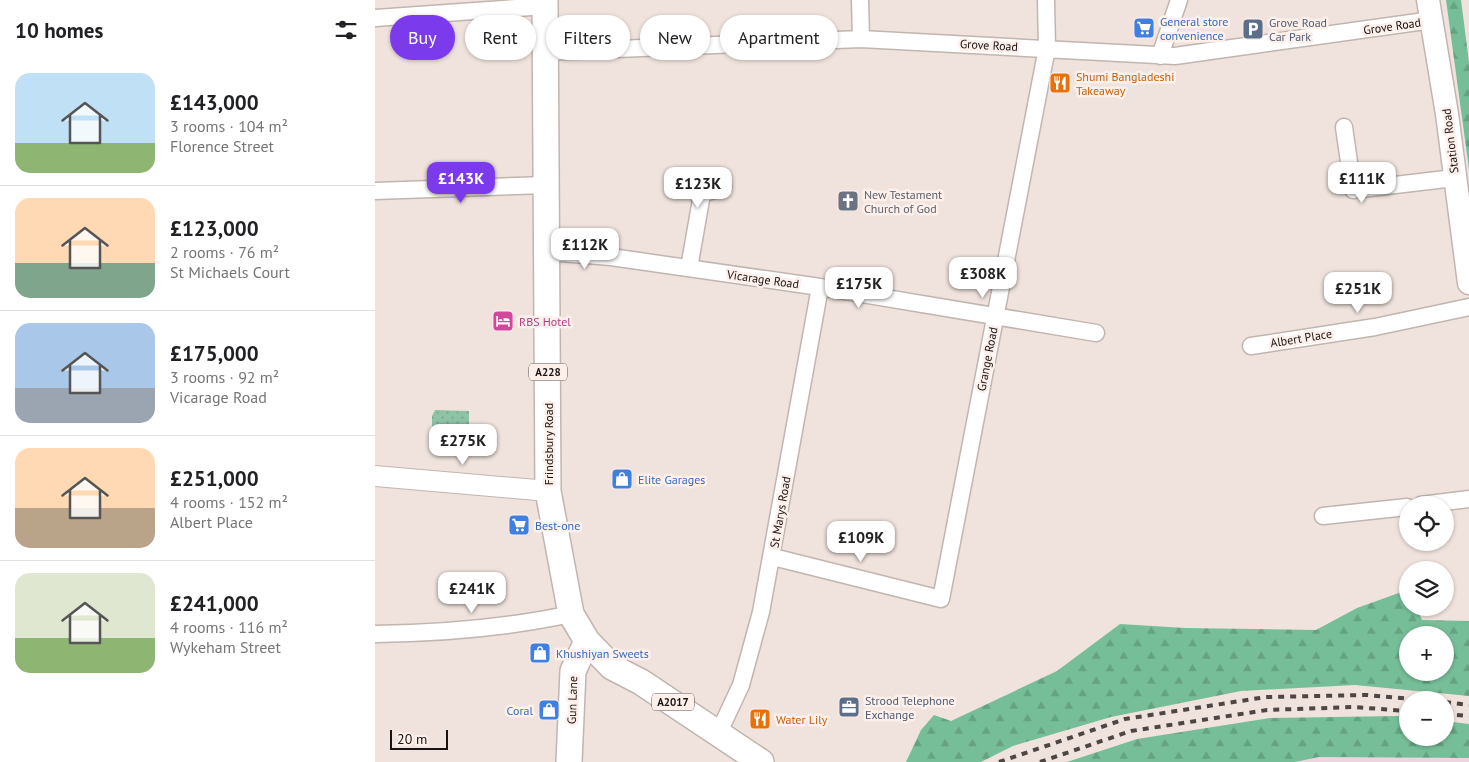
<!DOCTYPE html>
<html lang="en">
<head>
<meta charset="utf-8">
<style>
	body { margin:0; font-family:"PT Sans",sans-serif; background:#f2f2f2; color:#202124; height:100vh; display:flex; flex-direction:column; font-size:19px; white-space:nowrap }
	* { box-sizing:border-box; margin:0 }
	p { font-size:16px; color:#757577 }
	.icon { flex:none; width:28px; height:28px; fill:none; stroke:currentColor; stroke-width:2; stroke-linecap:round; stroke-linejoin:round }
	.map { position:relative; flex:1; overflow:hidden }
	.panel { display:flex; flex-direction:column; background:#fff; width:375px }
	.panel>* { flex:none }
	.hud { position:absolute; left:15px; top:15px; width:475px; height:45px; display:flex; gap:10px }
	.buttons { position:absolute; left:1024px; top:496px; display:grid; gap:10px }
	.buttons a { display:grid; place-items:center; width:55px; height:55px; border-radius:50%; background:#fff; box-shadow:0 1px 4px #0004; font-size:25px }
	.scale { position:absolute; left:15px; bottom:12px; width:58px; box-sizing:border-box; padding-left:5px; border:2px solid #181312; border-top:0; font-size:14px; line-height:18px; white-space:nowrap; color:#181312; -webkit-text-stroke:4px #fdf0eb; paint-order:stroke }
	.price { position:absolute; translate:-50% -42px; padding:0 11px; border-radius:10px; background:#fff; color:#222; font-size:16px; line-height:32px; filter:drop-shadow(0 1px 2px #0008) }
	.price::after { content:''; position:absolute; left:50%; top:30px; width:15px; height:11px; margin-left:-8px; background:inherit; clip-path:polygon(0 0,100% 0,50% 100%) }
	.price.selected { background:#7c3aed; color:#fff }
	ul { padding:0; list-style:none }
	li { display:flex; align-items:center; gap:15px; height:125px; padding:0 15px }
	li+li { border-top:1px solid #e0e0e0 }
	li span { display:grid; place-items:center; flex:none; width:140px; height:100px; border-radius:15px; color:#555 }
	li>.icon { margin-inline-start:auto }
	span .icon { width:60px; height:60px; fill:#fffc; stroke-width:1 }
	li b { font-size:21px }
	h2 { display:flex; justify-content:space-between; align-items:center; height:60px; padding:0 15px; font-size:21px }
	.tag { padding:0 18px; border-radius:22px; background:#fff; box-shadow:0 1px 4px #0004; font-size:18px; line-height:45px }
	.tag.selected { background:#7c3aed; color:#fff }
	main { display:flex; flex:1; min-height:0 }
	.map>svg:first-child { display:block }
</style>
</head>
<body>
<main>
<section class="panel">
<h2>10 homes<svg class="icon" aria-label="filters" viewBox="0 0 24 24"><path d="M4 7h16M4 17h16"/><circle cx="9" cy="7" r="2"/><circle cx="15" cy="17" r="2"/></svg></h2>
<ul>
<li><span style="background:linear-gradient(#bfe0f5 70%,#8fb573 0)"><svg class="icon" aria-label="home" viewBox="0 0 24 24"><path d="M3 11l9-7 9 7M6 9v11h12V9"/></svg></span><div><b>£143,000</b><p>3 rooms · 104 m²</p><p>Florence Street</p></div></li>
<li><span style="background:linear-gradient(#ffd9b3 65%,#7fa58c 0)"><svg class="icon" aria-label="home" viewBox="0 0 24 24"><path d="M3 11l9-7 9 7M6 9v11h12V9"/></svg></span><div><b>£123,000</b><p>2 rooms · 76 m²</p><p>St Michaels Court</p></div></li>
<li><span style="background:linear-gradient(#a9c7e8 65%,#9aa5b1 0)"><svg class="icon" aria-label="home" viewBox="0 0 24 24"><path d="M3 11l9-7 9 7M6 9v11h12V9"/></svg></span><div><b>£175,000</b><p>3 rooms · 92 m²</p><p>Vicarage Road</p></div></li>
<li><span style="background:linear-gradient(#ffd9b3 60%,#b9a48a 0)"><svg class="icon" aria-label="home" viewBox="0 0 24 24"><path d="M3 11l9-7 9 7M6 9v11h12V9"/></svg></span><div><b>£251,000</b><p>4 rooms · 152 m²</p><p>Albert Place</p></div></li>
<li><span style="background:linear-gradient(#dfe7d0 65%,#8fb573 0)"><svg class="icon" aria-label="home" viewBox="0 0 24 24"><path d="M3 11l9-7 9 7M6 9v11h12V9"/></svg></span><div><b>£241,000</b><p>4 rooms · 116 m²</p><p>Wykeham Street</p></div></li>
</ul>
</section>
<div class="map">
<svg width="1094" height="762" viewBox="0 0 1094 762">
	<defs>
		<pattern id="forest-firs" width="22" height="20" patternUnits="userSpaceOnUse" patternTransform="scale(1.25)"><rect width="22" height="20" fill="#76be98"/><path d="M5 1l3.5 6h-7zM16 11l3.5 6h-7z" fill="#65a282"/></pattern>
		<pattern id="garden-dots" width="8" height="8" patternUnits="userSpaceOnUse" patternTransform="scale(1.25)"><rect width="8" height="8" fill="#8fc3a6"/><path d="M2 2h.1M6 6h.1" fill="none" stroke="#7ba78e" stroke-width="1.8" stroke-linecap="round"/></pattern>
	</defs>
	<rect width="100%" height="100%" fill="#f0e3dd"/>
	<path fill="#ecd5df" d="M944 757 1094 758V762H920Z"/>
	<path fill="url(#forest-firs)" fill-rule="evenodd" d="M1071 0H1086L1094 62V169Z
		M1032 590V608H1042L1047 620 1094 621V696L980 685 866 691 736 717 638 746 606 762H531L546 730 559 715 576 721 682 671 745 624 810 628 941 630 982 608ZM1032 635H1070V672H1032Z
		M1023 716 1032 717V738H1070V721L1094 724V758L944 757 920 762H692L762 739 895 718Z"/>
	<path fill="url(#garden-dots)" d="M60 410 94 411V428L57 427V416Z"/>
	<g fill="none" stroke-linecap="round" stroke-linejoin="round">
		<g stroke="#c1b5af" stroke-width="19">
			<path id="minor" d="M485 0 486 39
				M0 18 170 6
				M169 52 486 39 800 56 1057 20
				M785 56 804 0
				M969 127 978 190 1079 178
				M307 179 327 194 348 187
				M0 191 172 185
				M173 252 236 257 445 287 721 333
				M314 268 327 194
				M876 346 1000 327 1094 307
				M1046 505 1094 499
				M948 516 1032 507
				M398 557 566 599 672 48 671 0
				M0 634C67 633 131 628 196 614
				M344 732 366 685 386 612 445 287"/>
		</g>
		<g stroke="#c1b5af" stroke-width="22">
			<path id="tertiary" d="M0 476 173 491"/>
		</g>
		<g stroke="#c1b5af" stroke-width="25">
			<path id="secondary" d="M1053 0 1072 114 1094 283"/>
		</g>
		<g stroke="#c1b5af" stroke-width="28">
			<path id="primary" d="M170 0 173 491 196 614 212 641 237 667 266 682 386 762
				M194 762 198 671 212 641"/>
		</g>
		<use href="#minor" stroke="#fff" stroke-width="16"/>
		<use href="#tertiary" stroke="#fff" stroke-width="20"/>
		<use href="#secondary" stroke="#fff" stroke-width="22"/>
		<use href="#primary" stroke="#fff" stroke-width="25"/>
		<path stroke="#4d4644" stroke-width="4" stroke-dasharray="6 6" stroke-linecap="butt" d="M1070 702 1094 705
			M1070 714 1094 716
			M624 762 750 719 891 697 992 695 1047 700
			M665 762 756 731 892 710 979 707 1032 711"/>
	</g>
	<defs>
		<g id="supermarket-square" transform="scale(1.125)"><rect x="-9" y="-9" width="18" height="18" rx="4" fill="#3f7fe0" stroke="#fdf0eb"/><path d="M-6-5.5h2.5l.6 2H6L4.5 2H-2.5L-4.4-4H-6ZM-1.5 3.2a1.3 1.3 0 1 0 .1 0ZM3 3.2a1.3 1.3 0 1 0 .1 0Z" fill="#fff"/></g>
		<g id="parking-square" transform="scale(1.125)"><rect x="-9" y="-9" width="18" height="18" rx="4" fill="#5c6f8a" stroke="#fdf0eb"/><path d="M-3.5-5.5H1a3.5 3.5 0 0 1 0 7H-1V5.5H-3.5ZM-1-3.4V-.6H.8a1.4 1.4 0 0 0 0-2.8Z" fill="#fff"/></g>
		<g id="restaurant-square" transform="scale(1.125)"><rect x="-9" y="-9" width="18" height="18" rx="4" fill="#e8710a" stroke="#fdf0eb"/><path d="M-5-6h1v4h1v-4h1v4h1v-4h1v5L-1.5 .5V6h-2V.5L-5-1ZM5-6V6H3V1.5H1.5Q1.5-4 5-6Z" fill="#fff"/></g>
		<g id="church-square" transform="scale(1.125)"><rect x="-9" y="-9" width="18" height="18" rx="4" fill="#6b7280" stroke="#fdf0eb"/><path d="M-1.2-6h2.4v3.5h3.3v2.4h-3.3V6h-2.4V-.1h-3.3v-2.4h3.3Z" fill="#fff"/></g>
		<g id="hotel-square" transform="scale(1.125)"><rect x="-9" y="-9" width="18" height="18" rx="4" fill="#d1479c" stroke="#fdf0eb"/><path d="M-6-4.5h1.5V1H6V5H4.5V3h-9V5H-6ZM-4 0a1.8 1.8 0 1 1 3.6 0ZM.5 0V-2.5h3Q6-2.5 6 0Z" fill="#fff"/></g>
		<g id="shop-square" transform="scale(1.125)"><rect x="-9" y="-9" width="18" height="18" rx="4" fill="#3f7fe0" stroke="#fdf0eb"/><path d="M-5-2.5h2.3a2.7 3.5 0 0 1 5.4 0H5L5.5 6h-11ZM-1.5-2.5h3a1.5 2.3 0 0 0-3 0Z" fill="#fff"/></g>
		<g id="office-square" transform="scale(1.125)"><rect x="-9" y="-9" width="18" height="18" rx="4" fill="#5c6f8a" stroke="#fdf0eb"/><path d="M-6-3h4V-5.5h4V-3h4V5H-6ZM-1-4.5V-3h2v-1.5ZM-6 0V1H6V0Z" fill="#fff"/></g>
	</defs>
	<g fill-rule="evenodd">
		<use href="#supermarket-square" x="769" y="28"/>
		<use href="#parking-square" x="878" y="29"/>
		<use href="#restaurant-square" x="685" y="83"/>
		<use href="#church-square" x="473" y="201"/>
		<use href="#hotel-square" x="128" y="321"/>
		<use href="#shop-square" x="247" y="479"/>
		<use href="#supermarket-square" x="144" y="525"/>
		<use href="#shop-square" x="165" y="653"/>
		<use href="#office-square" x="474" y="707"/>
		<use href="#shop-square" x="174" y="710"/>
		<use href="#restaurant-square" x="385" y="719"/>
	</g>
	<g text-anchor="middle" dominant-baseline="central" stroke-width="5" stroke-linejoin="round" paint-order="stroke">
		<g fill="#fdf0eb" stroke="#5d5553" stroke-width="1">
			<rect x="154" y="363.5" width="38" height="17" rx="4"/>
			<rect x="277" y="693.5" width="42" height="17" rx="4"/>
		</g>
		<g font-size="11" font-weight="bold" fill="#181312">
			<text x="173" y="372">A228</text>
			<text x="298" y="702">A2017</text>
		</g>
		<g font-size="12" fill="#366cbe" stroke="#fdf0eb" text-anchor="start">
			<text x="785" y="21">General store<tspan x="785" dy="14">convenience</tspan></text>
			<text x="263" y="479">Elite Garages</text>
			<text x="160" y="525">Best-one</text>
			<text x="181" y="653">Khushiyan Sweets</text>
			<text x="158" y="710" text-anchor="end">Coral</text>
		</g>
		<g font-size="12" fill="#4e5e75" stroke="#fdf0eb" text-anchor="start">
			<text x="894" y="22">Grove Road<tspan x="894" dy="14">Car Park</tspan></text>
			<text x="490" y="700">Strood Telephone<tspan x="490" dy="14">Exchange</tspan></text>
		</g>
		<g font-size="12" fill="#181312" stroke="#fdf0eb">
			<text transform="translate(1017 26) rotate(-8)">Grove Road</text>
			<text transform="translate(614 45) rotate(3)">Grove Road</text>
			<text transform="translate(1075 141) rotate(-97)">Station Road</text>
			<text transform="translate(388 279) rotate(8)">Vicarage Road</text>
			<text transform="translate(926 338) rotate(-9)">Albert Place</text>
			<text transform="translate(612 359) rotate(-79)">Grange Road</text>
			<text transform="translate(173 444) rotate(-90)">Frindsbury Road</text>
			<text transform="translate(405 512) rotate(-80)">St Marys Road</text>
			<text transform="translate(197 700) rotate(-88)">Gun Lane</text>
		</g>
		<g font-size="12" fill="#c56008" stroke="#fdf0eb" text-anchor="start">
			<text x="701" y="76">Shumi Bangladeshi<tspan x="701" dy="14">Takeaway</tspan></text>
			<text x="401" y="719">Water Lily</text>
		</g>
		<g font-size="12" fill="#5b616d" stroke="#fdf0eb" text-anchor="start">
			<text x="489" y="194">New Testament<tspan x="489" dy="14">Church of God</tspan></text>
		</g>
		<g font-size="12" fill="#b23c85" stroke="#fdf0eb" text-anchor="start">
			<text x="144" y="321">RBS Hotel</text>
		</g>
	</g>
</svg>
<div class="buttons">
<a><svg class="icon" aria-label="locate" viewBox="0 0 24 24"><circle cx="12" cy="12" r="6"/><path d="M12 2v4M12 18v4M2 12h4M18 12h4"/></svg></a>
<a><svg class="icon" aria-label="layers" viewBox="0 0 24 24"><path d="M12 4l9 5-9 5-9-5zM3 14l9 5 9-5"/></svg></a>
<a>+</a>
<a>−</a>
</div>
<div class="scale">20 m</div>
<b class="price selected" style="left:86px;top:204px">£143K</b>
<b class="price" style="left:987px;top:204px">£111K</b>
<b class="price" style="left:323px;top:209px">£123K</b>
<b class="price" style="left:210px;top:270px">£112K</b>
<b class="price" style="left:608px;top:299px">£308K</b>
<b class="price" style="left:484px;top:309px">£175K</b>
<b class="price" style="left:983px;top:314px">£251K</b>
<b class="price" style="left:88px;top:466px">£275K</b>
<b class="price" style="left:486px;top:563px">£109K</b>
<b class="price" style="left:97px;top:614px">£241K</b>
<div class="hud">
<a class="tag selected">Buy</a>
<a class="tag">Rent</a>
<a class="tag">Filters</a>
<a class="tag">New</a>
<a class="tag">Apartment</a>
</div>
</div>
</main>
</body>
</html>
